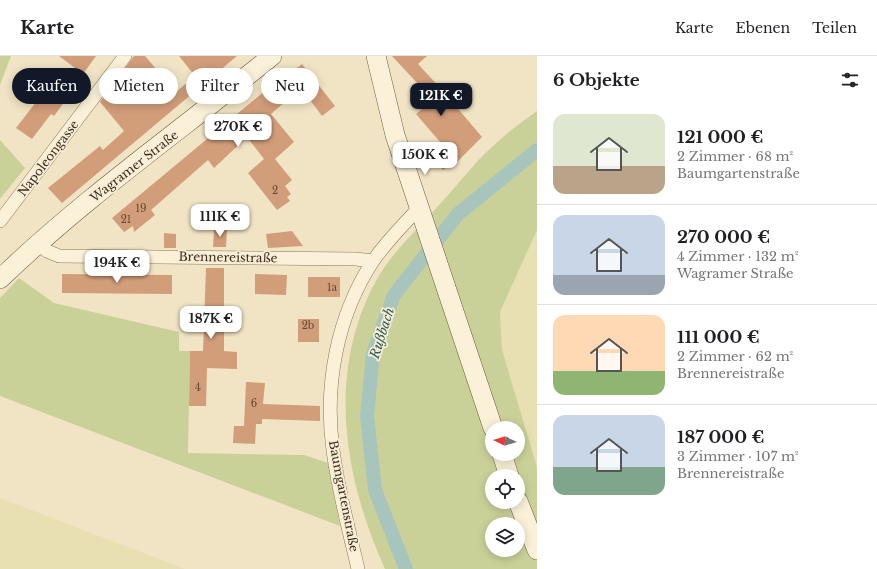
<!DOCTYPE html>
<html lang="de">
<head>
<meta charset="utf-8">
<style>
	body { margin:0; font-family:"Libre Baskerville",serif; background:#f6f6f6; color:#202124; height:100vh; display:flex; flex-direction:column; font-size:15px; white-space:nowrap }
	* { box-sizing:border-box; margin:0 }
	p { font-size:13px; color:#757577 }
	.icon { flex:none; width:22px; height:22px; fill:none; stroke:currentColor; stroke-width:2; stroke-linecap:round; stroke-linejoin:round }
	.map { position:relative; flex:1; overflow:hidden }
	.details { display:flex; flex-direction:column; background:#fff; width:340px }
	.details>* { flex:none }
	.guide { position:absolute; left:12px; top:12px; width:380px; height:36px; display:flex; gap:8px }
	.needle { width:26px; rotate:275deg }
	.tools { position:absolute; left:485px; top:365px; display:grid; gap:8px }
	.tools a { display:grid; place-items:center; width:40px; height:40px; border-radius:50%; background:#fff; box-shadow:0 2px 10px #0003; font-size:20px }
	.price { position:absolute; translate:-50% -34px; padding:0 9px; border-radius:8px; background:#fff; color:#222; font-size:13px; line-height:26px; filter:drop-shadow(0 1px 2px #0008) }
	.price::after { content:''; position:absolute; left:50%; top:24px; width:12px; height:9px; margin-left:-6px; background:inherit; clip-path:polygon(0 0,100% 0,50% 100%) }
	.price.current { background:#111827; color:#fff }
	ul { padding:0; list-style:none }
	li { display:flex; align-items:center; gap:12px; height:100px; padding:0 16px }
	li+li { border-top:1px solid #e0e0e0 }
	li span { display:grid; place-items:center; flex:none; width:112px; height:80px; border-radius:12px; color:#555 }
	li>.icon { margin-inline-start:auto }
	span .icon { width:48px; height:48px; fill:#fffc; stroke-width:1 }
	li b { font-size:17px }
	h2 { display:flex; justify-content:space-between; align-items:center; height:48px; padding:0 16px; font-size:17px }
	.chip { padding:0 14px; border-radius:18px; background:#fff; box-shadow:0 2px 10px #0003; font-size:14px; line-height:36px }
	.chip.current { background:#111827; color:#fff }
	header { display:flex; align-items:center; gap:24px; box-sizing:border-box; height:56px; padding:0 20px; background:#fff; border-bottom:1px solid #e0e0e0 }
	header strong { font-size:19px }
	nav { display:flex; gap:22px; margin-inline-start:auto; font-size:14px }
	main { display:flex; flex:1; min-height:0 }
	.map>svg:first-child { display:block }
</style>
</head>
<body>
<header>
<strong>Karte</strong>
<nav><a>Karte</a><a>Ebenen</a><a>Teilen</a></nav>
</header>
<main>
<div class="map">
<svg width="537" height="513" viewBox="0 0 537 513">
	<rect width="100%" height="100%" fill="#f1e4c5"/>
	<path fill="#e8dfb2" d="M537 174V411L502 294 500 256Z
		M0 442 185 513H0Z"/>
	<path fill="#cad198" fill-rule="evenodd" d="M0 0H11L0 29Z
		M537 55V174L500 256 502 294 537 411V513H385C344 423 326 316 376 225 391 197 418 173 439 149 457 130 473 108 492 91 506 78 521 66 537 55ZM492 372H518V398H492ZM492 420H518V446H492ZM492 468H518V494H492Z
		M0 84 25 112 0 143Z
		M19 222 54 247 179 276V295H190L188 397 304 399 328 407 340 470 0 340V242Z"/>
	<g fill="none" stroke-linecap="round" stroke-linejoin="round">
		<path stroke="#a7c5bc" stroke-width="14" d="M406 513 375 434 367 360 373 298 394 239 458 158 537 94"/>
	</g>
	<path fill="#d29d79" d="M59 0H96L83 18Z
		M134 0H145L176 36 195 20 179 0H237L62 147 48 132 100 90 103 94 124 75 100 46Z
		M392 0H427L418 8 443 35 482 81 457 106 455 104 443 114 428 97 440 86 416 58 433 44Z
		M302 8 335 50 322 60 301 32 271 58 294 86 275 103 292 124 285 130 291 138 287 141 290 145 277 154 248 117 264 103 247 81 214 112 208 104 151 154 155 159 134 176 133 170 124 176 112 162 284 19 285 21Z
		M50 28 68 41 54 60 51 58 32 83 16 72Z
		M214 174H227L226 191H213Z
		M292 175 303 190 268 192 266 178Z
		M164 177 176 178V192H164Z
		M206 212H224V295L237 296V313L207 312 206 350H189L190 295H203Z
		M62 218 172 219V238L62 237Z
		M255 218 287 219 286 239 255 238Z
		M308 221H340V241H308Z
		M298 263H319V286H298Z
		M246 326 265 327 263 348 320 350V365L262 363V368H256L255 388 233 387 234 370H244Z"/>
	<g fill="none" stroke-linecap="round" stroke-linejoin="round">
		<g stroke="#8e7559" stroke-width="14">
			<path id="minor" d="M0 165 125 0
				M38 188 47 195 59 200 356 203 373 205
				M358 513C349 474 338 434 333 394 324 329 337 260 373 205 386 186 403 169 419 152"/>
		</g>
		<g stroke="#70563d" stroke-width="20">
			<path id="secondary" d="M376 0 395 79 493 372
				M0 223C84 142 181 74 272 0
				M502 398 509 420
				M518 445 537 494"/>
		</g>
		<use href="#minor" stroke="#fbf1d9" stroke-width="13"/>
		<use href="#secondary" stroke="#fbf1d9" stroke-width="19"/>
	</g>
	<g text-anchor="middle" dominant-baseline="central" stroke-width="3.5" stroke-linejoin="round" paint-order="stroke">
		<g font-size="10" fill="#624935">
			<text x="275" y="134">2</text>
			<text x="141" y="152">19</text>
			<text x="126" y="163">21</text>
			<text x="332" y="231">1a</text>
			<text x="308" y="269">2b</text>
			<text x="198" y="331">4</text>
			<text x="254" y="347">6</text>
		</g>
		<g font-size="12" fill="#3d2d1e" stroke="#f8eed6">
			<text transform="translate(48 102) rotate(-53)">Napoleongasse</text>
			<text transform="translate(134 110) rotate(-38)">Wagramer Straße</text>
			<text transform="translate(228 201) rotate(1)">Brennereistraße</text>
			<text transform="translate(344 440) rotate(79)">Baumgartenstraße</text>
		</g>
		<g font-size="13" font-style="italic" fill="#2d5e5a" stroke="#f8eed6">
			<text transform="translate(382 277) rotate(-72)">Rußbach</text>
		</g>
	</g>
</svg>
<div class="tools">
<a><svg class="needle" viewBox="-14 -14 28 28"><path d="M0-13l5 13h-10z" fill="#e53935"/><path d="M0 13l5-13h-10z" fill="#757577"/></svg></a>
<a><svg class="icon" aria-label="locate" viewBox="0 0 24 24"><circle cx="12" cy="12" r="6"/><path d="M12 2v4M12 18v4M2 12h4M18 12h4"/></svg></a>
<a><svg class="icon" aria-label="layers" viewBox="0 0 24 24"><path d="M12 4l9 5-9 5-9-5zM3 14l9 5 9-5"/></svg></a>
</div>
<b class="price current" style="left:441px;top:61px">121K €</b>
<b class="price" style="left:238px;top:92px">270K €</b>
<b class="price" style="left:425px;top:120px">150K €</b>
<b class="price" style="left:220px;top:182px">111K €</b>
<b class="price" style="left:117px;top:228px">194K €</b>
<b class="price" style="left:211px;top:284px">187K €</b>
<div class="guide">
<a class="chip current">Kaufen</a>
<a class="chip">Mieten</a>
<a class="chip">Filter</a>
<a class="chip">Neu</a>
</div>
</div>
<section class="details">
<h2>6 Objekte<svg class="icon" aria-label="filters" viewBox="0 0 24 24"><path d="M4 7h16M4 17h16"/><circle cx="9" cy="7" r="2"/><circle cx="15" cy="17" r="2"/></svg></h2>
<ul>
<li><span style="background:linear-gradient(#dfe7d0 65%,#b9a48a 0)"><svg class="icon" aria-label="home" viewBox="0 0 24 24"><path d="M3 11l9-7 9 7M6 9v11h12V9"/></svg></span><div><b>121 000 €</b><p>2 Zimmer · 68 m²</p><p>Baumgartenstraße</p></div></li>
<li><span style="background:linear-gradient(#c9d6e8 75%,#9aa5b1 0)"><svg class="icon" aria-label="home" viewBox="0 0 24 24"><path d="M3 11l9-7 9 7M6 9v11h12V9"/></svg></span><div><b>270 000 €</b><p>4 Zimmer · 132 m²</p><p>Wagramer Straße</p></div></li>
<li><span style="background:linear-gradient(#ffd9b3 70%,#8fb573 0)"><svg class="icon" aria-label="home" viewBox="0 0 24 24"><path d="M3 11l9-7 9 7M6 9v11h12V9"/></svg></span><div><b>111 000 €</b><p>2 Zimmer · 62 m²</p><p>Brennereistraße</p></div></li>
<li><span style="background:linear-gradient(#c9d6e8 65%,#7fa58c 0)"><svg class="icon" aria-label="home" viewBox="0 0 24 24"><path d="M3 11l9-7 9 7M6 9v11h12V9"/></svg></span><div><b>187 000 €</b><p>3 Zimmer · 107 m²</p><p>Brennereistraße</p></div></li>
</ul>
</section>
</main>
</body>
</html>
